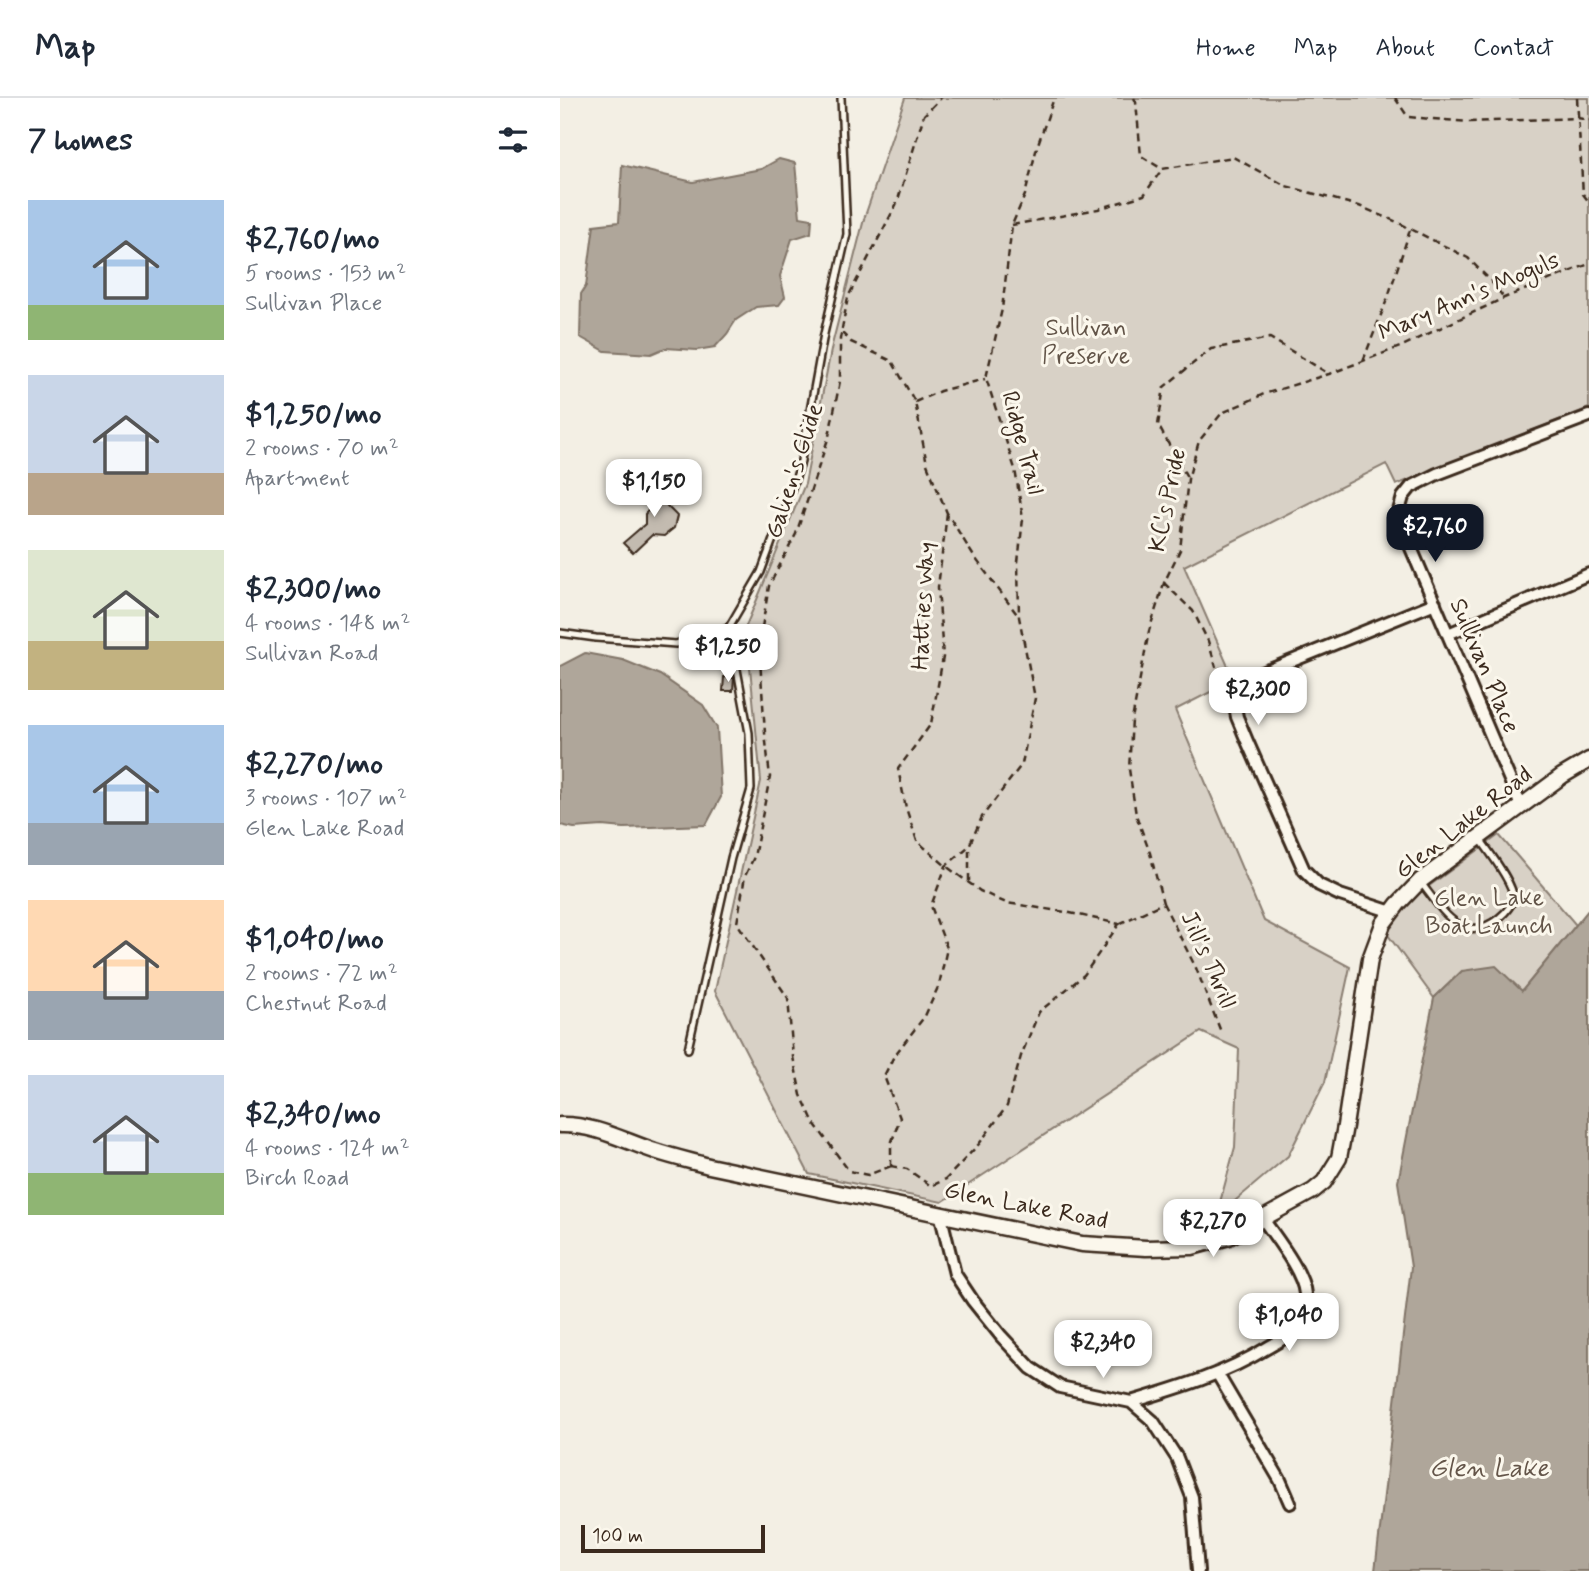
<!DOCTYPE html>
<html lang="en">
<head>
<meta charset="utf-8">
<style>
	body { margin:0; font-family:Mynerve,sans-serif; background:#f2f2f3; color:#1f2937; height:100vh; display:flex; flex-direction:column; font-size:26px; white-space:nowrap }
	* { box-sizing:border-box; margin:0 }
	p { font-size:23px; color:#747a83 }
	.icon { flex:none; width:38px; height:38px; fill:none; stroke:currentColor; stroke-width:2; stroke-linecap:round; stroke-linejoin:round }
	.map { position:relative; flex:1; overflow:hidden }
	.panel { display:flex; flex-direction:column; background:#fff; width:560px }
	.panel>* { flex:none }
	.scale { position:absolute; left:21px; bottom:18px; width:184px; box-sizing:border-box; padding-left:7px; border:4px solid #3b2a1e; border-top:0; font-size:19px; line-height:24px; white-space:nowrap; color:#3b2a1e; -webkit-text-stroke:5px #fbf7ec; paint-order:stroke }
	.price { position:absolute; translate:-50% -60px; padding:0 16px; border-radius:14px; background:#fff; color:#222; font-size:23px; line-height:46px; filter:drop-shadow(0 2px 4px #0008) }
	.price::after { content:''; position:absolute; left:50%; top:42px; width:21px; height:16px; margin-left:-10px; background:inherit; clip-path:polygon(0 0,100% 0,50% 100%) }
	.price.selected { background:#111827; color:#fff }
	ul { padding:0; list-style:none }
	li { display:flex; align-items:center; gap:21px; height:175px; padding:0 28px }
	li span { display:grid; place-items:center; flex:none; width:196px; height:140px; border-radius:0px; color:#555 }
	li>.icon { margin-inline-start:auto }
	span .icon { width:84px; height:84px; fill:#fffc; stroke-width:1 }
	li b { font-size:30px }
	h2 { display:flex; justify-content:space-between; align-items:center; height:84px; padding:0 28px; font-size:30px }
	header { display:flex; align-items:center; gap:42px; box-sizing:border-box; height:98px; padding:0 35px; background:#fff; border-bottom:2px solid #e0e1e3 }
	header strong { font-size:33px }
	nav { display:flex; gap:38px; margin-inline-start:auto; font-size:24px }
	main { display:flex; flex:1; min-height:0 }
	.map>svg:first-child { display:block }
</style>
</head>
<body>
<header>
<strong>Map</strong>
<nav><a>Home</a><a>Map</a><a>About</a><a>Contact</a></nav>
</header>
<main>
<section class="panel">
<h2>7 homes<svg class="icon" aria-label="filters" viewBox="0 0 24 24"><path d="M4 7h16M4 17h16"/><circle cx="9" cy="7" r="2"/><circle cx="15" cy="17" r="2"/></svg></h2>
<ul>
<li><span style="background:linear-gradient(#a9c7e8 75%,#8fb573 0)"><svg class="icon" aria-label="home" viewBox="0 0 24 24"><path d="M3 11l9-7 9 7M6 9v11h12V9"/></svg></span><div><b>$2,760/mo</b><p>5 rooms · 153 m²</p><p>Sullivan Place</p></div></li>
<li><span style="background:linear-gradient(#c9d6e8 70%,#b9a48a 0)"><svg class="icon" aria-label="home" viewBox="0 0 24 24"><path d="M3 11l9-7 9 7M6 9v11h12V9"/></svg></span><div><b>$1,250/mo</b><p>2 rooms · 70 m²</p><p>Apartment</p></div></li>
<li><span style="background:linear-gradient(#dfe7d0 65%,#c2b280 0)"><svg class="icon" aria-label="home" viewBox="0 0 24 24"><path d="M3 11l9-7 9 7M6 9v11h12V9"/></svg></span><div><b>$2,300/mo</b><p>4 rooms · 148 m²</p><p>Sullivan Road</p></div></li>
<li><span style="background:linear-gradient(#a9c7e8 70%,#9aa5b1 0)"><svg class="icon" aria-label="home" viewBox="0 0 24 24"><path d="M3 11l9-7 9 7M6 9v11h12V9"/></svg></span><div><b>$2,270/mo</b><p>3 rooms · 107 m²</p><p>Glen Lake Road</p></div></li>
<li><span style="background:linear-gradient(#ffd9b3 65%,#9aa5b1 0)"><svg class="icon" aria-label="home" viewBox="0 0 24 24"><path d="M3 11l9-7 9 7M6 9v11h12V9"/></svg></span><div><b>$1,040/mo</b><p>2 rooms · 72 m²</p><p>Chestnut Road</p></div></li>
<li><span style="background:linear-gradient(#c9d6e8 70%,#8fb573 0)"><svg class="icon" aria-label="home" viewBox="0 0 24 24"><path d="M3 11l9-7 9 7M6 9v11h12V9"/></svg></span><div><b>$2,340/mo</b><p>4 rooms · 124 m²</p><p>Birch Road</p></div></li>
</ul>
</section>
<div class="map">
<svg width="1029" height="1473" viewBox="0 0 1029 1473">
	<rect width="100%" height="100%" fill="#f3efe4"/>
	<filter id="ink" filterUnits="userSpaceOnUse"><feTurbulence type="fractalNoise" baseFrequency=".0143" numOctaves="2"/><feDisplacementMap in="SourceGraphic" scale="14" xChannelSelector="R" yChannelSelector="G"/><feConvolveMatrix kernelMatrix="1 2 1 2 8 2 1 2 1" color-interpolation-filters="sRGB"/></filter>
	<g filter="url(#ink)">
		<path fill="#d8d1c6" stroke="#8a7e72" stroke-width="2" d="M345 0H1029V310L836 387 826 366 624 468 674 582 615 612 704 823 790 869 765 984 728 1058 656 1119 675 1049 679 951 641 934 382 1104 249 1076 155 893 201 683 186 528 245 386 272 247 304 121Z
			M939 737 1016 827 962 893 902 873 874 900 828 837 833 820 854 799Z"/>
		<path fill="#afa69a" stroke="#817468" stroke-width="2" d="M219 61 235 65 240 119 252 121 251 135 232 141 220 178 225 199 219 207 196 209 176 222 167 236 155 249 137 252 105 250 91 256 45 253 20 239 21 196 26 188 34 127 59 124 62 67 133 84 201 71Z
			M25 555 63 562 100 577 143 607 157 630 161 699 146 727 64 730 43 728 14 730 0 727V568Z
			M1029 811V1473H815L851 1169 838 1084 874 900 902 873 936 868 962 893Z"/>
		<path fill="#c3bbb0" stroke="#3b2a1e" stroke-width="2" d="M105 386 107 408 117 418 114 430 104 438 92 437 73 455 63 445 85 426V416L92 408 90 387Z
			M164 579 174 580 173 593H163Z"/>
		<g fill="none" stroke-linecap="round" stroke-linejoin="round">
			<g stroke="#3b2a1e" stroke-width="10">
				<path id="service" d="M0 535 36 540 116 546 169 529
					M862 786C882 812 903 849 939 820 945 815 953 807 953 798 953 785 928 752 920 741
					M128 951 171 760 191 691 189 635 169 529 201 474 240 368 264 236 287 136 281 0"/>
			</g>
			<g stroke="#3b2a1e" stroke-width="16">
				<path id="minor" d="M888 536 1029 476
					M961 708 840 424 839 413 843 399 851 389 877 376 1029 318
					M832 814 780 797 759 787 744 772 687 643 677 619 673 598 695 578 875 505
					M380 1115 395 1176 413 1203 441 1238 471 1270 500 1289 571 1304 593 1323 617 1360 632 1399 638 1473
					M657 1275 720 1382 730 1405
					M571 1304C618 1290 665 1276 707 1250 712 1247 720 1243 725 1239 735 1229 746 1210 745 1196 743 1173 715 1139 703 1121"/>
			</g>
			<g stroke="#3b2a1e" stroke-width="19">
				<path id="tertiary" d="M0 1027C34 1026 64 1043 95 1053 113 1059 131 1063 149 1068L522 1146 586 1150 632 1149 669 1139 753 1093 764 1084 779 1060 785 1028 810 861 823 826 838 806 860 783 1002 678 1029 662"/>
			</g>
			<path stroke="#3b2a1e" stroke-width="2.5" stroke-dasharray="7 5" stroke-linecap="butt" d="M574 0 576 4 581 58 602 71
				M835 0 848 19 909 24 1017 20 1029 22
				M1017 0 1023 96 1029 104
				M452 127 538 111 584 97 602 71 673 59 726 88 799 108 837 124 908 160 930 182 944 200
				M282 235 291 244 332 263 355 304 367 366 387 415 413 457 459 519
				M803 263 828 199 850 132
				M355 304 380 293 425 281
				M627 379 598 327 604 289 651 251 710 240 769 276
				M387 415 378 489 383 559 371 626 338 671 346 710 357 743 386 768 420 793 446 805 506 814 559 826
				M604 485 633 513 648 543 656 569
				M409 783V748
				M603 805 636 870 661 934
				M559 826 603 805 590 755 576 717 569 671 572 622 589 533 604 485 620 452 628 381 639 343 662 315 704 296 769 276 840 249 944 200 1029 166
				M331 1068 308 1077 289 1073 254 1025 241 997 233 959 228 900 177 825 185 778 194 759 210 679 205 635 199 547 209 488 236 436 269 338 280 283V241L288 199 337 105 364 17 381 0
				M331 1068V1046L340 1020 324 978 334 958 365 918 379 887 387 850 371 808 386 768 409 748 422 719 462 666 475 600 459 519 458 464 463 421 455 371 426 280 442 211 452 127 465 97 477 49 494 0
				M331 1068 347 1071 371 1088 386 1081 419 1046 447 1008 461 958 479 914 524 877 559 826"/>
			<use href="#service" stroke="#fbf7ec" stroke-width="5"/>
			<use href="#minor" stroke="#fbf7ec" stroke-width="10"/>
			<use href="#tertiary" stroke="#fbf7ec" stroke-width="14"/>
		</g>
	</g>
	<g text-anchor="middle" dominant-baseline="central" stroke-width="6" stroke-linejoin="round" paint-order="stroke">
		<g font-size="24" fill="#3b2a1e" stroke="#fbf7ec">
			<text transform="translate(909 199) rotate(-23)">Mary Ann's Moguls</text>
			<text transform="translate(462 345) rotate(75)">Ridge Trail</text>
			<text transform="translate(235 373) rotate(-72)">Galien's Glide</text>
			<text transform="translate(608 402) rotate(-78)">KC's Pride</text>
			<text transform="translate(364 508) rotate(-87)">Hatties Way</text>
			<text transform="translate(924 568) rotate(67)">Sullivan Place</text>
			<text transform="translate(904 725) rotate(-38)">Glen Lake Road</text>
			<text transform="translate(648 862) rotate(66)">Jill's Thrill</text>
			<text transform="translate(466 1108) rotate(11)">Glen Lake Road</text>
		</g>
		<g font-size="24" fill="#625448" stroke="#fbf7ec">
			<text x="526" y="230">Sullivan<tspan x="526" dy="28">Preserve</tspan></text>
			<text x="929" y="800">Glen Lake<tspan x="929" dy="28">Boat Launch</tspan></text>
		</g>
		<g font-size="26" font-style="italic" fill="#645549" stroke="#fbf7ec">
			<text x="929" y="1371">Glen Lake</text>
		</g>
	</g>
</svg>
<div class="scale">100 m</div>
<b class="price" style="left:94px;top:421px">$1,150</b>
<b class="price selected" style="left:875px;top:466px">$2,760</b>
<b class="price" style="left:168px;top:586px">$1,250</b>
<b class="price" style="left:698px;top:629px">$2,300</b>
<b class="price" style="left:653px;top:1161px">$2,270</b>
<b class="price" style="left:729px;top:1255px">$1,040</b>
<b class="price" style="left:543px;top:1282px">$2,340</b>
</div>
</main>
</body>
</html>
